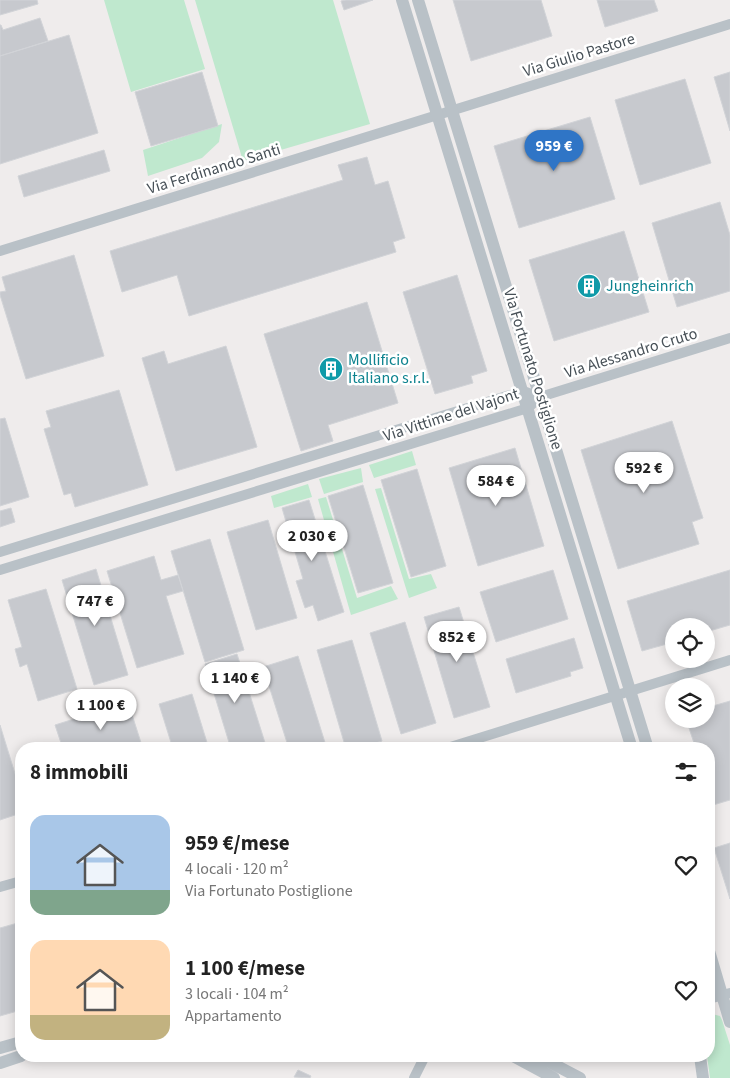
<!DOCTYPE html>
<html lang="it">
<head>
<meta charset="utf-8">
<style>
	body { margin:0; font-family:"Source Sans 3",sans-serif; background:#f6f6f6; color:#222; height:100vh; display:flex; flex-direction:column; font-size:19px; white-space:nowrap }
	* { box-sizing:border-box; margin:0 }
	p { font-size:16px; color:#767676 }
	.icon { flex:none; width:28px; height:28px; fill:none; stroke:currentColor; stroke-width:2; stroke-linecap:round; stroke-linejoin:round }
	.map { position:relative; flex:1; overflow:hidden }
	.details { position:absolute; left:15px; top:742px; width:700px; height:320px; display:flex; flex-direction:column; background:#fff; border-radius:20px; box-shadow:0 2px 12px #0003 }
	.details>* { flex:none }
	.fabs { position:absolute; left:665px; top:618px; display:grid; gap:10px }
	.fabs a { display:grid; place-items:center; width:50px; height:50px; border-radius:50%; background:#fff; box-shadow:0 2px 12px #0003; font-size:25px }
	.price { position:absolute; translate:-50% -42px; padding:0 11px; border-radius:18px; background:#fff; color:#222; font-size:16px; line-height:32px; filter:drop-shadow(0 1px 2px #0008) }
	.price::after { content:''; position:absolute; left:50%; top:30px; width:15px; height:11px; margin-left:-8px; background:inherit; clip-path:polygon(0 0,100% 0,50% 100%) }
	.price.on { background:#2f75c6; color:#fff }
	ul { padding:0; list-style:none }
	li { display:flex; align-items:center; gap:15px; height:125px; padding:0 15px }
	li span { display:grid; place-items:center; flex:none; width:140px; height:100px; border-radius:15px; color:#555 }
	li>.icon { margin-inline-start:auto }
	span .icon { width:60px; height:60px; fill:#fffc; stroke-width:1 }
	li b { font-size:21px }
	h2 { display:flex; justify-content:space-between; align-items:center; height:60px; padding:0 15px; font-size:21px }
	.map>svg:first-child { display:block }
</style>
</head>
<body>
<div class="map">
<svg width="730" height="1078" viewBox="0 0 730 1078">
	<rect width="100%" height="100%" fill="#efecec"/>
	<path fill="#bfe8ce" d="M104 0H184L205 69 131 92Z
		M195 0H333L370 124 243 161Z
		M222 124 219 142 202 158 148 176 143 150Z
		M412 451 416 465 374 478 369 465Z
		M361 468 363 482 324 494 319 479Z
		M308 484 312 497 274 508 271 496Z
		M381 488 409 579 431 574 437 588 409 598 375 489Z
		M326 497 357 598 391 586 398 599 351 615 318 499Z
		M712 1014 720 1016 722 1020 730 1045V1078H710L707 1056H709V1015Z"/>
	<path fill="#c7c9ce" stroke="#d1d3d7" d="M0 0H37L38 4 0 15Z
		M346 0H373L344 10 341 1Z
		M453 0H541L552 36 471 61Z
		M597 0H654L658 11 605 27Z
		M40 18 48 41 0 56V25H1L3 30Z
		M69 35 98 133 0 164V56Z
		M202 72 218 126 151 146 135 92Z
		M730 72V131L714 77Z
		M685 79 711 163 640 185 615 100Z
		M590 117 615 199 519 228 494 146Z
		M104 150 110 171 24 197 18 176Z
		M367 157 375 185 388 181 405 238 393 242 396 252 189 316 177 275 122 292 110 251 343 180 338 165Z
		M720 202 730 235V291L677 307 652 223Z
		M624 231 649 312 554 341 529 260Z
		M74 255 104 356 26 379 0 295V292L6 291 2 277Z
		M457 275 487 371 471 376 473 383 435 394 403 292Z
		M367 302 398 403 328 425 333 441 301 451 264 334Z
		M226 346 257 447 176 471 142 358 164 351 168 364Z
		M119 390 148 485 75 507 71 493 64 495 44 429 51 427 46 411Z
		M5 418 29 497 0 506V419Z
		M672 421 703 518 692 522 699 544 618 569 581 450Z
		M515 448 544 546 478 566 449 468Z
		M417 469 446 566 411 577 381 480Z
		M363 485 393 583 358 593 328 496Z
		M309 500 344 612 318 621 313 605 305 608 296 581 303 579 282 508Z
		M11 508 15 522 0 527V511Z
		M268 520 297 618 256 630 227 532Z
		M210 539 244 650 205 662 171 551Z
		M154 556 161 580 178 575 183 591 166 596 184 654 137 668 107 571Z
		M96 569 128 675 94 685 62 580Z
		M553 570 568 619 496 642 480 592Z
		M730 570V625L706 632V626H674V642L642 651 627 601Z
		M46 589 77 689 38 701 27 664 20 667 15 649 22 647 8 600Z
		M459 607 490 707 454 718 424 617Z
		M405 622 436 723 401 734 370 633Z
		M574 638 583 668 570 672 571 676 516 693 506 659Z
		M352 640 382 741 355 749H346L317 650Z
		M237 654 267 749H231L205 664Z
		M298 656 327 749H289L263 667Z
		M192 694 209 749H173L159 704Z
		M730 701V800L713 805 709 790V749H696L686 719H706V708Z
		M128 702 143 749H63L55 725Z
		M0 725 21 793V813L0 820Z
		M730 843V899L714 848Z
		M21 922V1010L0 1016V928Z
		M298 1070 311 1076 310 1078 294 1077Z"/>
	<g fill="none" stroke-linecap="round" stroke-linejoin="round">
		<path stroke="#b9c1c7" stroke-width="10" d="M0 251 730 24
			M0 552 523 391 540 397
			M0 570 528 408 540 397 730 338
			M444 749 730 660
			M0 887 21 881
			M709 999 730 993
			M414 1078 425 1056"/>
		<path stroke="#b9c1c7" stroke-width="12" d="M402 0 632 749
			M418 0 648 749
			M709 951 730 1022
			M0 1048 21 1042
			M513 1056 554 1078
			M538 1056 580 1078
			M700 1056 703 1078
			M0 1063 21 1056"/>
	</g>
	<defs>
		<g id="building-disc" transform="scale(1.25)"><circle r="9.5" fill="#0f9aa8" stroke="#fff"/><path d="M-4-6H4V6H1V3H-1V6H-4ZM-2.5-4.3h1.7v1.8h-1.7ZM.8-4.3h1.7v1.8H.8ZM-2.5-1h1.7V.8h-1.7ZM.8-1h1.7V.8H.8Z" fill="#fff"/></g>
	</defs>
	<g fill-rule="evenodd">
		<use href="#building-disc" x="589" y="286"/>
		<use href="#building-disc" x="331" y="369"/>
	</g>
	<g text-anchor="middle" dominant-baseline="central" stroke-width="5" stroke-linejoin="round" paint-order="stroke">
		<g font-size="16" fill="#475057" stroke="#fff">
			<text transform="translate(579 55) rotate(-17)">Via Giulio Pastore</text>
			<text transform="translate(214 169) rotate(-17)">Via Ferdinando Santi</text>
			<text transform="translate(631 353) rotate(-17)">Via Alessandro Cruto</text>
			<text transform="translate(533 369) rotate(73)">Via Fortunato Postiglione</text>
			<text transform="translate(451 415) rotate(-18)">Via Vittime del Vajont</text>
		</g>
		<g font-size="16" fill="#0d838f" stroke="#fff" text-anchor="start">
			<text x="606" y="286">Jungheinrich</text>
			<text x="348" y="360">Mollificio<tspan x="348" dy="18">Italiano s.r.l.</tspan></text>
		</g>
	</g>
</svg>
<div class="fabs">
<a><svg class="icon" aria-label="locate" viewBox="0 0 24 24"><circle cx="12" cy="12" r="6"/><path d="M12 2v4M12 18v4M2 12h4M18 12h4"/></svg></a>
<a><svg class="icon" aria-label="layers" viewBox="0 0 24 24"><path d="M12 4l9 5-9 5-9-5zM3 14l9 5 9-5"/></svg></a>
</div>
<b class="price on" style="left:554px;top:172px">959 €</b>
<b class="price" style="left:644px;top:494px">592 €</b>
<b class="price" style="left:496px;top:507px">584 €</b>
<b class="price" style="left:312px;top:562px">2 030 €</b>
<b class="price" style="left:95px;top:627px">747 €</b>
<b class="price" style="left:457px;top:663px">852 €</b>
<b class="price" style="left:235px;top:704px">1 140 €</b>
<b class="price" style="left:101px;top:731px">1 100 €</b>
<section class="details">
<h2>8 immobili<svg class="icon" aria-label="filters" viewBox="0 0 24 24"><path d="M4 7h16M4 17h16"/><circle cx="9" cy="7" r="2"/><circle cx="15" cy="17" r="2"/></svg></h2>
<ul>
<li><span style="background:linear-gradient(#a9c7e8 75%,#7fa58c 0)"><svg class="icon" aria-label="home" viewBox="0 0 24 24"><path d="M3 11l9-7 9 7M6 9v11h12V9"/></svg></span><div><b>959 €/mese</b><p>4 locali · 120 m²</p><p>Via Fortunato Postiglione</p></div><svg class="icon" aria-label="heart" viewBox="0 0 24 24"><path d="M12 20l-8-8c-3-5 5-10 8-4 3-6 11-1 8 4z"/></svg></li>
<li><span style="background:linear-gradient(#ffd9b3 75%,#c2b280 0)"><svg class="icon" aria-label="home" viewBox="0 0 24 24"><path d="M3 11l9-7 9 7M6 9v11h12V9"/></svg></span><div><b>1 100 €/mese</b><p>3 locali · 104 m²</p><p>Appartamento</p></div><svg class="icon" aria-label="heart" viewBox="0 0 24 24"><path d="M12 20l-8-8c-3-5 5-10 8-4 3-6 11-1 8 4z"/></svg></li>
</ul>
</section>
</div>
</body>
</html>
